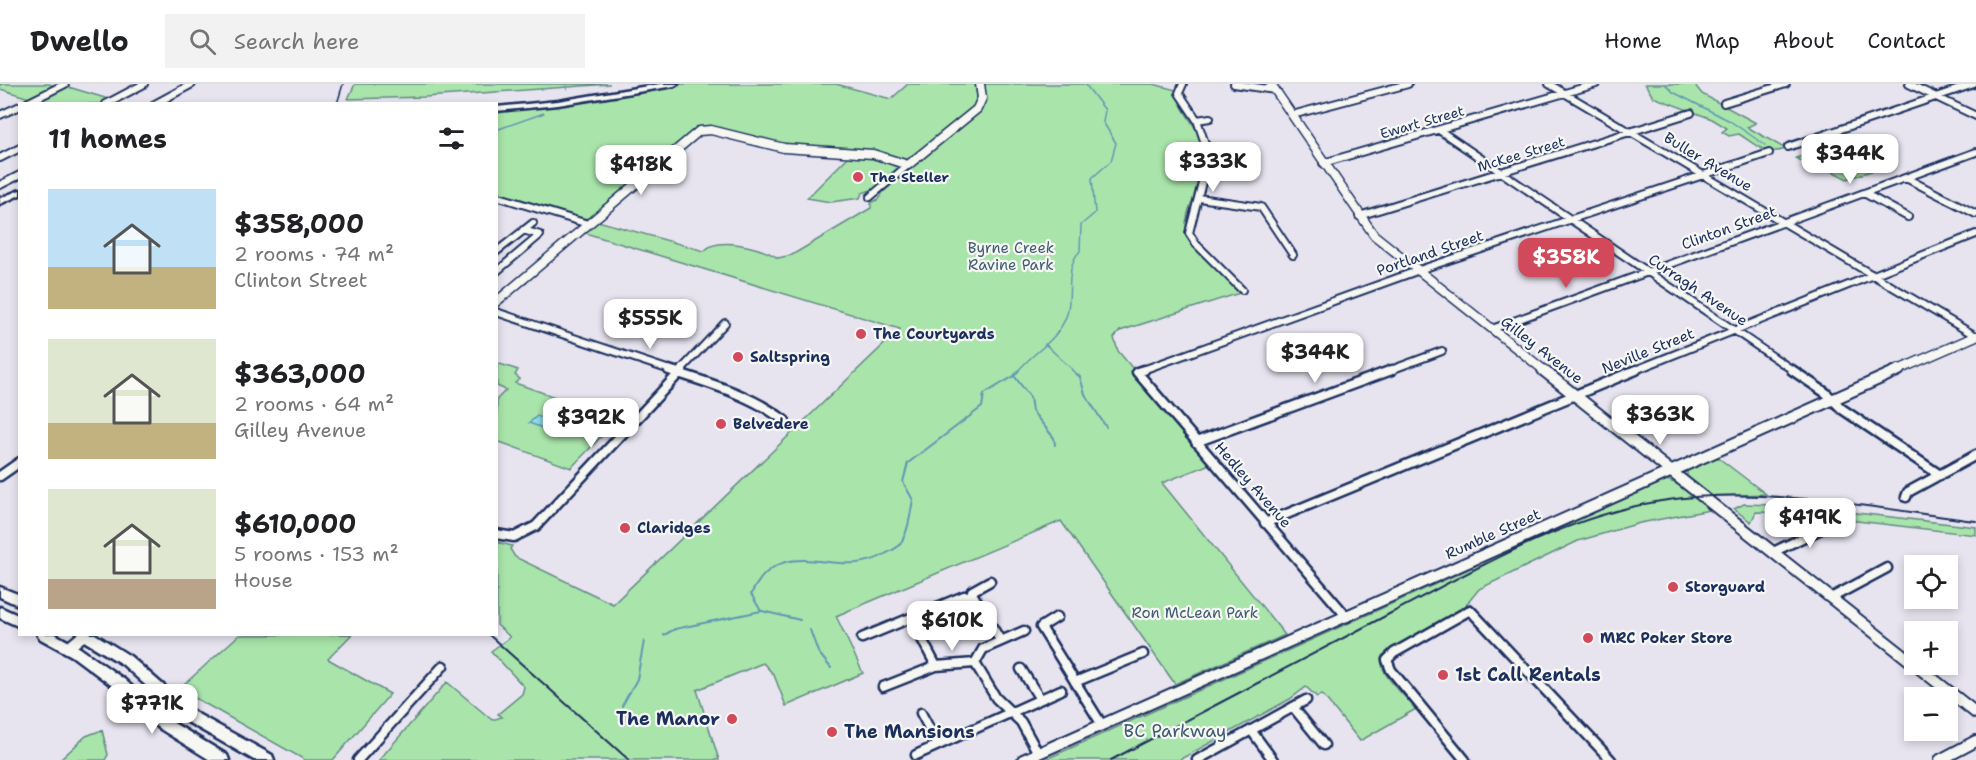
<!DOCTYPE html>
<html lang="en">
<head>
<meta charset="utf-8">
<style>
	body { margin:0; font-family:"Shantell Sans",sans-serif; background:#f2f2f2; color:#202124; height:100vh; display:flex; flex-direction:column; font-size:22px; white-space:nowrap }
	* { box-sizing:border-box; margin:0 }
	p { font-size:20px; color:#757577 }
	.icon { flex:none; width:33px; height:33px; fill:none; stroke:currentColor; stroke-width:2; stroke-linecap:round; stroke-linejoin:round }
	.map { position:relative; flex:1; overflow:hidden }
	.side { position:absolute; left:18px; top:18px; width:480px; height:534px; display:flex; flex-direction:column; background:#fff; border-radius:0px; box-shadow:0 3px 9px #0003 }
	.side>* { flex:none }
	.tools { position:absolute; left:1904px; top:471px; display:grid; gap:12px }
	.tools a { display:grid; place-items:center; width:54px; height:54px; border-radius:0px; background:#fff; box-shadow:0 3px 9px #0003; font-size:30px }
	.price { position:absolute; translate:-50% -51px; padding:0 14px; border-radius:12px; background:#fff; color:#222; font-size:20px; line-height:39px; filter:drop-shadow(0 2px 3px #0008) }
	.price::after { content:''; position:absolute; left:50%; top:36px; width:18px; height:14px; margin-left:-9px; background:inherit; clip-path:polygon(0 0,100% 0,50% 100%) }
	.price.selected { background:#d1495b; color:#fff }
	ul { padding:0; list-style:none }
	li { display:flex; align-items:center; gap:18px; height:150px; padding:0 30px }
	li span { display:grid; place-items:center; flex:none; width:168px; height:120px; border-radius:0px; color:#555 }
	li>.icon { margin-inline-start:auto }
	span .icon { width:72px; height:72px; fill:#fffc; stroke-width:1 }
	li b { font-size:26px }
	h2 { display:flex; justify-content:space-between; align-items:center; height:72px; padding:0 30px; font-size:26px }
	header { display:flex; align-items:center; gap:36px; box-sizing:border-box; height:84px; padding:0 30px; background:#fff; border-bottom:2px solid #e0e0e0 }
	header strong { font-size:28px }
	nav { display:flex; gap:33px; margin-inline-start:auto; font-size:21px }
	.search { width:420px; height:54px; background:#f2f2f2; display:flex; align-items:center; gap:15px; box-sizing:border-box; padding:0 21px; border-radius:0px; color:#757577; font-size:22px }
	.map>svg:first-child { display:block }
</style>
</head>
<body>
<header>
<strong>Dwello</strong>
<div class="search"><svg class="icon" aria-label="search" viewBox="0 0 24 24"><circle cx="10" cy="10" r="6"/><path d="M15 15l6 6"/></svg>Search here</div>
<nav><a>Home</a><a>Map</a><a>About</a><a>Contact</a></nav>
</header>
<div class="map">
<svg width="1976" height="676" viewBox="0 0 1976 676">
	<rect width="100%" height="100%" fill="#e7e4f0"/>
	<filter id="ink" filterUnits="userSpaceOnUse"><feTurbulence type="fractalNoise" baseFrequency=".0167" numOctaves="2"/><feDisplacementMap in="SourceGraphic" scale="12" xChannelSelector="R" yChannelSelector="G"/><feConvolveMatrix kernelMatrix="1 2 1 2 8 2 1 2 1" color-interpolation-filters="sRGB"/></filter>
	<g filter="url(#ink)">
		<path fill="#a9e5aa" stroke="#628a84" stroke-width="1.5" d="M0 0H49L55 2 29 14 0 5Z
			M355 0H610L425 13 348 15Z
			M683 0H836L891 15 908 0H975L977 13 972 25 908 76 868 66 779 60 704 42 696 44 589 134 582 135 497 110V27L594 16Z
			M984 0H1153L1176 6C1180 30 1205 47 1205 73 1205 99 1183 124 1186 149L1193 161 1240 209 1120 247 1114 254 1118 267 1134 286 1135 293 1210 380 1162 399 1285 551 1175 600 1061 437 836 532 863 589 786 622 774 591 763 579 697 606 719 676H379L447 598 492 636 502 633 498 630 522 610 524 603 491 567 510 553 497 541V458L512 462 510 465 515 473 613 520 900 245 582 148 598 137 704 167C718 151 762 164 778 174L792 171 871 124V119L879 115 883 108 976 31 986 15Z
			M1645 0H1694L1702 10 1756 39 1747 43 1786 65C1765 72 1756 61 1739 50L1729 52 1722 48 1727 44 1712 35 1653 13Z
			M65 2 105 14 108 17 103 20H29Z
			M1851 54 1865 61 1856 64 1886 82 1847 95 1817 79 1809 81 1796 74 1808 70 1805 67Z
			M851 70 865 71 898 81 899 84 874 105 862 109 860 114 831 118 807 114Z
			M497 279 518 286 515 291 520 295 515 299 618 335 571 384 497 357V315L506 306 497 302Z
			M1716 372 1766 410 1712 412 1687 392V385Z
			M1667 396 1679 401 1710 426 1640 439 1578 457 1479 505 1462 526 1392 564 1382 572C1377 590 1405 611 1416 625L1360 657 1322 610 1317 613 1306 603 1290 615 1179 676H1044Z
			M1744 420 1797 422 1976 443V451L1840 435 1834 431 1756 428 1751 438 1734 425Z
			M352 550 328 575 390 610 333 676H305L179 605 239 551Z
			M102 646 108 671 105 676H60L86 652Z"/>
		<path fill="#8ddceb" stroke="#5f97b3" stroke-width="1.5" d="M537 332 568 343 561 351 529 339Z"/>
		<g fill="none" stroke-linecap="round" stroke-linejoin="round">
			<path stroke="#5f97b3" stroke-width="1.5" d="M566 0 567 6
				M1665 0 1673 8 1730 37 1765 61
				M496 46 544 29
				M1045 260 1074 287
				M1018 287C1033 268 1059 256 1067 230 1073 210 1064 183 1080 167L1081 141 1095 129 1092 94 1111 77 1116 59 1103 38 1105 26 1085 0"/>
			<path stroke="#5f97b3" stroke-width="2" d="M1072 286 1080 293 1085 310 1106 343
				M1015 293 1030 313 1032 327 1054 354 1055 361
				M762 527 800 536
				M810 546 818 568 831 584
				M664 551 675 545 761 527 751 510C783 445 839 499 885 470 890 467 897 465 900 460 909 447 910 430 913 416L903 398 908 379 982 323 984 310 1014 292 1019 286
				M622 622 637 595 644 557"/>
			<g stroke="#1b2f5e" stroke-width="10">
				<path id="minor-far1" d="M1183 0 1179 9 1197 36 1209 71 1189 149 1196 160 1242 206
					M1234 0 1275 6
					M1549 0 1976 252
					M1909 0 1976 32
					M1724 19 1786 0
					M25 20 65 0
					M106 20 144 0
					M155 20 192 0
					M0 31 20 22
					M1292 31 1408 0
					M1197 36 1210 34
					M1439 46 1794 287
					M1788 63 1974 0
					M0 74 20 64
					M1209 76 1235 75
					M1323 79 1596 0
					M1906 94 1976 130
					M0 101 20 91
					M1864 109 1908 133
					M496 112 588 140
					M870 113 908 81
					M1199 114 1261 123 1293 171
					M1359 132 1691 29
					M496 168 533 139
					M496 188 540 151 523 146
					M496 228 673 287
					M1492 245 1976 68
					M680 287 725 239
					M1140 287 1425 184 1769 69
					M1388 287 1442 267
					M1633 287 1976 150"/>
			</g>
			<g stroke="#1b2f5e" stroke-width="13">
				<path id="minor" d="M669 286C708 299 752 311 785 337
					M1144 286 1137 288 1347 533
					M1792 286 1826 309 1842 325 1940 391
					M1196 358 1392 286
					M0 392 20 378
					M1906 413 1908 408 1976 371
					M1265 439 1636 286
					M496 450 514 453 536 442 682 286
					M1773 468 1834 439
					M973 511 1000 556
					M1831 514 1887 484
					M1057 533 1041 543 1102 641
					M911 534 936 582
					M862 554 964 512 973 511 972 507 990 497
					M975 579 996 614 1021 638 1038 669
					M1021 585 1040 615
					M1075 598 1143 570
					M883 603 936 582 975 579 983 565 1024 547
					M1293 623 1324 661
					M921 629 938 661
					M1251 646 1273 676
					M916 671 1061 606
					M358 676 443 582
					M1197 676 1306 616
					M1465 676 1391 586 1387 576 1394 569 1470 526 1611 676"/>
			</g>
			<g stroke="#1b2f5e" stroke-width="11">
				<path id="tertiary-far1" d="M1271 0 1374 151 1545 287
					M496 218 699 47 711 46 784 64 873 70 908 81 977 25 982 14 980 0
					M1896 287 1976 252"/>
			</g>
			<g stroke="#1b2f5e" stroke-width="14">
				<path id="tertiary" d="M1543 286 1976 629
					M68 564 85 550
					M1023 676 1899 286
					M1940 676 1976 657"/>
			</g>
			<g stroke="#1b2f5e" stroke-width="5">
				<path id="secondary" d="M660 0H678L674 2 558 21 496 27V23L558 17Z
					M20 106V111L0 120V114Z
					M0 503 20 511V522L0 513Z
					M0 523 20 532V543L0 534Z
					M37 550H55L80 564 125 596 167 635 227 671 229 676H210L157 643 115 604 72 572 39 554Z
					M77 550H95L130 572 194 628 272 671 274 676H254L184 636 122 580 79 554Z"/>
			</g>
			<use href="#minor-far1" stroke="#f6f6f2" stroke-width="6"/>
			<use href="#minor" stroke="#f6f6f2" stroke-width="8"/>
			<use href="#tertiary-far1" stroke="#f6f6f2" stroke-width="8"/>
			<use href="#tertiary" stroke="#f6f6f2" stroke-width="10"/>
			<use href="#secondary" fill="#f6f6f2" fill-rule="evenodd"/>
			<path stroke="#1b2f5e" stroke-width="1.5" d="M337 20 343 0"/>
			<path stroke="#1b2f5e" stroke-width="2" d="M488 550 629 676
				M1111 676C1204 627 1298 578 1391 529 1478 484 1563 433 1661 417 1765 401 1873 424 1976 437"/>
		</g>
	</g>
	<g fill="#d1495b" stroke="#f6f6f2" stroke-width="2">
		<circle cx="858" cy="93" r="6"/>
		<circle cx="861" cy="250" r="6"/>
		<circle cx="738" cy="273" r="6"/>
		<circle cx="721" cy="340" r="6"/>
		<circle cx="625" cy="444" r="6"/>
		<circle cx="1673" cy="503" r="6"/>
		<circle cx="1588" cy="554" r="6"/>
		<circle cx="1443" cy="591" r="6"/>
		<circle cx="732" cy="635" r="6"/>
		<circle cx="832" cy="648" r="6"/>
	</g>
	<g text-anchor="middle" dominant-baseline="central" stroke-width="4.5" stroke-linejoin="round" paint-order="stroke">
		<g font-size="14" fill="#1b2f5e" stroke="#f6f6f2">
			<text transform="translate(1422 38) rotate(-16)">Ewart Street</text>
			<text transform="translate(1521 70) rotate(-17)">McKee Street</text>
		</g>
		<g font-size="14" font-weight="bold" fill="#1b2f5e" stroke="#f6f6f2" text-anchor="start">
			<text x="870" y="93">The Steller</text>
		</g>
		<g font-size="15" fill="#1b2f5e" stroke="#f6f6f2">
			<text transform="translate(1708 78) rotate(31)">Buller Avenue</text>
			<text transform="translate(1729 144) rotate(-20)">Clinton Street</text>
			<text transform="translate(1430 169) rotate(-19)">Portland Street</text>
			<text transform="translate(1698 206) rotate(34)">Curragh Avenue</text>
			<text transform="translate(1542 266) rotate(38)">Gilley Avenue</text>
			<text transform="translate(1648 267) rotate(-22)">Neville Street</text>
			<text transform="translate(1253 401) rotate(49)">Hedley Avenue</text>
			<text transform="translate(1493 450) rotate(-24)">Rumble Street</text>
		</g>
		<g font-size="15" fill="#3e5c71" stroke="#f6f6f2">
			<text x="1011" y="164">Byrne Creek<tspan x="1011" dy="17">Ravine Park</tspan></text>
			<text x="1195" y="529">Ron McLean Park</text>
		</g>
		<g font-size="15" font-weight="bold" fill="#1b2f5e" stroke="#f6f6f2" text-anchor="start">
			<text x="873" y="250">The Courtyards</text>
			<text x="750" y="273">Saltspring</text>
			<text x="733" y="340">Belvedere</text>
			<text x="637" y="444">Claridges</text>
			<text x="1685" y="503">Storguard</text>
			<text x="1600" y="554">MRC Poker Store</text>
		</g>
		<g font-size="18" font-weight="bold" fill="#1b2f5e" stroke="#f6f6f2" text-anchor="start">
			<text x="1455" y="591">1st Call Rentals</text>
			<text x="720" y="635" text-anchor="end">The Manor</text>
			<text x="844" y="648">The Mansions</text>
		</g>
		<g font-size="18" fill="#3e5c71" stroke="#f6f6f2">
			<text x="1175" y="647">BC Parkway</text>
		</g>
	</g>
</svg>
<div class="tools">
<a><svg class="icon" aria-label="locate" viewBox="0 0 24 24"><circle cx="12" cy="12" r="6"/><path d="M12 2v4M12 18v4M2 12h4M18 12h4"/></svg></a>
<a>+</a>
<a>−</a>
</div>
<b class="price" style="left:1850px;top:101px">$344K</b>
<b class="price" style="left:1213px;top:109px">$333K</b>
<b class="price" style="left:641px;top:112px">$418K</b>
<b class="price selected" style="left:1566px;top:205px">$358K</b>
<b class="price" style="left:650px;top:266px">$555K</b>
<b class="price" style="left:1315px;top:300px">$344K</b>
<b class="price" style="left:1660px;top:362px">$363K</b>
<b class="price" style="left:591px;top:365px">$392K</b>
<b class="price" style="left:1810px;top:465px">$419K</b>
<b class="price" style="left:952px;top:568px">$610K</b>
<b class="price" style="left:152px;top:651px">$771K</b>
<section class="side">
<h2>11 homes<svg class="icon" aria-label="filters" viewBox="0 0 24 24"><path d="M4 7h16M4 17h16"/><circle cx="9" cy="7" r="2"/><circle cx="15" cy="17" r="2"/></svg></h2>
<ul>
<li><span style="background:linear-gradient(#bfe0f5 65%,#c2b280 0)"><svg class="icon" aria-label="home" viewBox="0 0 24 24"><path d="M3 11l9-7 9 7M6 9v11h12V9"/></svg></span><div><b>$358,000</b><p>2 rooms · 74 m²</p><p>Clinton Street</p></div></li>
<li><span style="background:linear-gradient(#dfe7d0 70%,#c2b280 0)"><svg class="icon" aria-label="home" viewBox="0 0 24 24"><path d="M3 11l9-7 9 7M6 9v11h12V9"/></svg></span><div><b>$363,000</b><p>2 rooms · 64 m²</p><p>Gilley Avenue</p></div></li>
<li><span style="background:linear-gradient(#dfe7d0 75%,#b9a48a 0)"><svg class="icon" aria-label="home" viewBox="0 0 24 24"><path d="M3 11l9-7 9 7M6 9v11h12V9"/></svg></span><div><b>$610,000</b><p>5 rooms · 153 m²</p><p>House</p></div></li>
</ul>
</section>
</div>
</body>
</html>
